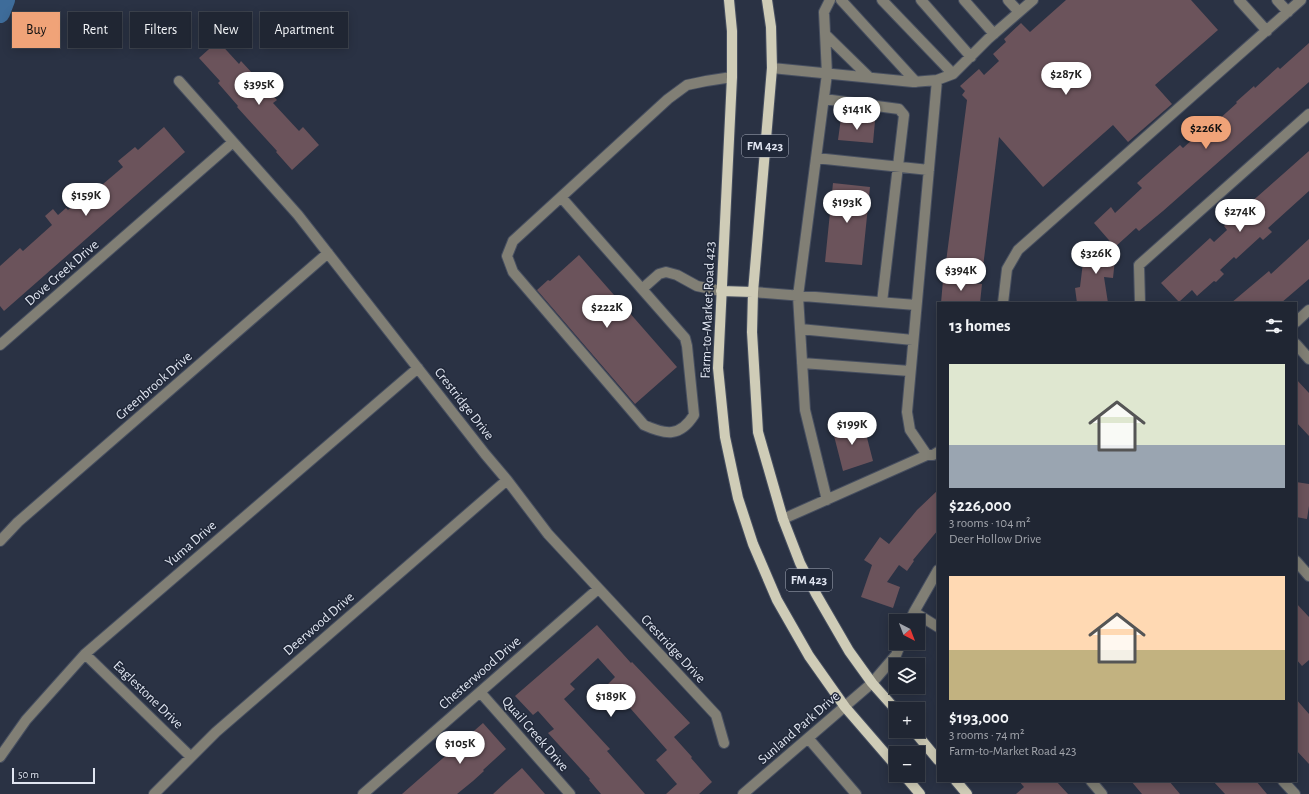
<!DOCTYPE html>
<html lang="en">
<head>
<meta charset="utf-8">
<style>
	body { margin:0; font-family:"Alegreya Sans",sans-serif; background:#282e3b; color:#f1f3f6; height:100vh; display:flex; flex-direction:column; font-size:15px; white-space:nowrap }
	* { box-sizing:border-box; margin:0 }
	p { font-size:13px; color:#a2a5ac }
	.icon { flex:none; width:22px; height:22px; fill:none; stroke:currentColor; stroke-width:2; stroke-linecap:round; stroke-linejoin:round }
	.map { position:relative; flex:1; overflow:hidden }
	.details { position:absolute; left:937px; top:302px; width:360px; height:480px; display:flex; flex-direction:column; background:#202633; border-radius:0px; box-shadow:0 2px 10px #0003,0 0 0 1px #3d434e }
	.details>* { flex:none }
	.top-card { position:absolute; left:12px; top:12px; width:380px; height:36px; display:flex; gap:8px }
	.needle { width:26px; rotate:138deg }
	.fabs { position:absolute; left:889px; top:614px; display:grid; gap:8px }
	.fabs a { display:grid; place-items:center; width:36px; height:36px; border-radius:0px; background:#202633; box-shadow:0 2px 10px #0003,0 0 0 1px #3d434e; font-size:20px }
	.scale { position:absolute; left:12px; bottom:10px; width:83px; box-sizing:border-box; padding-left:4px; border:2px solid #e0e5f1; border-top:0; font-size:11px; line-height:14px; white-space:nowrap; color:#e0e5f1; -webkit-text-stroke:3px #202839; paint-order:stroke }
	.price { position:absolute; translate:-50% -34px; padding:0 9px; border-radius:14px; background:#fff; color:#222; font-size:13px; line-height:26px; filter:drop-shadow(0 1px 2px #0008) }
	.price::after { content:''; position:absolute; left:50%; top:24px; width:12px; height:9px; margin-left:-6px; background:inherit; clip-path:polygon(0 0,100% 0,50% 100%) }
	.price.on { background:#f0a378; color:#111 }
	ul { padding:0; list-style:none }
	li { display:grid; align-content:center; gap:8px; height:212px; padding:0 12px }
	li span { display:grid; place-items:center; height:124px; border-radius:0px; color:#555 }
	li>.icon { margin-inline-start:auto }
	span .icon { width:72px; height:72px; fill:#fffc; stroke-width:1 }
	li b { font-size:17px }
	h2 { display:flex; justify-content:space-between; align-items:center; height:48px; padding:0 12px; font-size:17px }
	.pill { padding:0 14px; border-radius:0px; background:#202633; box-shadow:0 2px 10px #0003,0 0 0 1px #3d434e; font-size:14px; line-height:36px }
	.pill.on { background:#f0a378; color:#111 }
	.map>svg:first-child { display:block }
</style>
</head>
<body>
<div class="map">
<svg width="1309" height="794" viewBox="0 0 1309 794">
	<rect width="100%" height="100%" fill="#2a3244"/>
	<g fill="none" stroke-linecap="round" stroke-linejoin="round">
		<path stroke="#3e6c9a" stroke-width="20" d="M0 13 5 0"/>
	</g>
	<path fill="#6b535b" d="M1066 0H1191L1218 30 1155 85 1172 104 1128 142 1113 125 1043 187 999 137 983 267 946 262 967 100 962 95 965 91 960 86 979 69 984 75 999 61 993 54 1006 42 1004 39 1021 23 1030 32Z
		M218 41 239 64 241 61 277 100 273 103 299 131 303 127 319 145 292 170 276 152 277 151 237 107 238 106 218 83 220 81 199 58Z
		M1309 43V82L1163 211 1139 231 1136 228 1115 247 1094 223 1111 207 1115 213 1142 188 1137 183 1156 166 1180 145 1183 148 1205 128 1207 130 1237 103 1236 102 1254 86 1255 88 1278 67 1280 69Z
		M841 118 875 121 873 143 838 140Z
		M164 127 185 152 4 311 0 306V266L20 248 23 251 52 225 45 216 53 209 58 215 66 208 68 210 93 187 96 190 123 167 118 161 135 147 138 150Z
		M1309 151V191L1268 228 1272 232 1263 240 1260 237 1236 259 1234 257 1220 270 1224 274 1216 282 1214 281 1197 296 1192 290 1179 302 1161 283 1210 238 1214 242 1227 230 1224 226Z
		M833 183 870 187 862 265 825 262Z
		M1309 239V279L1281 303H1231L1269 271 1271 274Z
		M1085 246 1116 250 1113 278 1104 277 1108 303H1077L1075 288 1080 287Z
		M579 255 677 367 635 404 537 290 548 280 550 281Z
		M943 280 982 284 980 303H941Z
		M1296 379 1309 393V436L1296 422Z
		M863 422 873 461 843 471 832 428 846 425 847 427Z
		M1296 482 1309 484V506L1307 519 1296 517Z
		M938 490V530L913 560 914 561 907 571 899 565 887 582 900 587 893 608 861 597 872 565 864 560 880 537 889 544 917 510Z
		M1296 603 1309 617V660L1302 666 1296 659Z
		M597 625 631 663 632 662 690 723 674 737 692 757 691 758 712 782 699 794H666L677 784 656 760 667 750 623 700 619 703 605 687 615 677 598 658 570 684 575 689 564 699 610 749 607 751 645 794H601L589 780 590 779 548 733 554 729 538 711 533 715 515 696Z
		M1296 699 1309 714V764L1296 750Z
		M483 723 506 749 483 770 484 771 473 781 457 794H402Z
		M522 768 545 794H493L506 782Z
		M1019 781H1056L1068 794H1016L1024 787Z
		M1131 781H1169L1180 794H1142Z
		M1213 781H1256L1267 794H1225Z"/>
	<g fill="none" stroke-linecap="round" stroke-linejoin="round">
		<g stroke="#474f60" stroke-width="12">
			<path id="minor" d="M841 0 916 82
				M882 0 953 74
				M921 0 971 57
				M964 0 994 34
				M1008 0 1019 12
				M1239 0 1267 31
				M1277 0 1288 12
				M825 34 870 78
				M772 68 913 82 937 80 953 74 988 39 1033 0
				M937 80 907 412 910 430 927 455H933L938 452
				M179 81 298 215 485 454 507 480 548 534 716 715 724 743
				M824 99 899 109 904 115 882 302
				M816 158 929 170
				M561 197 685 338 687 346 694 415C680 437 666 435 644 425L513 272 507 256 513 241 668 99 687 85 706 81 732 77
				M642 289 659 274 666 272 677 275 697 286 721 291
				M753 292 916 305
				M1003 303 1007 269 1018 250 1301 0
				M1140 303 1139 265 1309 114
				M1296 322 1309 310
				M800 329 913 340
				M1296 344 1309 359
				M0 345 233 142
				M802 363 910 371
				M827 500 805 410 798 296 827 74 824 12 830 0
				M783 519 927 455
				M0 541 18 522 328 253
				M1296 561 1309 576
				M914 612 938 627
				M910 621 914 612 938 570
				M85 654 191 757
				M480 692 570 794
				M808 738 856 794
				M0 757 26 720 85 654 418 368
				M1091 781 1102 794
				M1283 781 1295 794
				M154 794 216 732 507 480
				M363 794 598 589
				M743 794 872 683 896 655 901 643"/>
		</g>
		<g stroke="#474f60" stroke-width="12">
			<path id="major" d="M729 0 732 31V77L718 368 725 437 738 498 753 544 777 600 809 656 845 707 896 766
				M767 0 771 27 772 68 753 292 752 332 758 432 783 519 800 563 816 594 849 651 872 683 896 710
				M721 291 753 292
				M914 731 938 760
				M904 775 920 794
				M956 781 967 794"/>
		</g>
		<use href="#minor" stroke="#817f75" stroke-width="10"/>
		<use href="#major" stroke="#cfccb7" stroke-width="10"/>
	</g>
	<g text-anchor="middle" dominant-baseline="central" stroke-width="3" stroke-linejoin="round" paint-order="stroke">
		<g fill="#202839" stroke="#a6acba" stroke-width="1">
			<rect x="742" y="135" width="46" height="22" rx="3"/>
			<rect x="786" y="569" width="46" height="22" rx="3"/>
		</g>
		<g font-size="13" font-weight="bold" fill="#e0e5f1">
			<text x="765" y="146">FM 423</text>
			<text x="809" y="580">FM 423</text>
		</g>
		<g font-size="14" fill="#e0e5f1" stroke="#202839">
			<text transform="translate(62 273) rotate(-41)">Dove Creek Drive</text>
			<text transform="translate(708 310) rotate(-88)">Farm-to-Market Road 423</text>
			<text transform="translate(154 386) rotate(-41)">Greenbrook Drive</text>
			<text transform="translate(464 404) rotate(52)">Crestridge Drive</text>
			<text transform="translate(191 544) rotate(-41)">Yuma Drive</text>
			<text transform="translate(319 624) rotate(-41)">Deerwood Drive</text>
			<text transform="translate(673 649) rotate(47)">Crestridge Drive</text>
			<text transform="translate(480 673) rotate(-41)">Chesterwood Drive</text>
			<text transform="translate(148 695) rotate(44)">Eaglestone Drive</text>
			<text transform="translate(799 728) rotate(-41)">Sunland Park Drive</text>
			<text transform="translate(535 734) rotate(49)">Quail Creek Drive</text>
		</g>
	</g>
</svg>
<div class="fabs">
<a><svg class="needle" viewBox="-14 -14 28 28"><path d="M0-13l5 13h-10z" fill="#e53935"/><path d="M0 13l5-13h-10z" fill="#a2a5ac"/></svg></a>
<a><svg class="icon" aria-label="layers" viewBox="0 0 24 24"><path d="M12 4l9 5-9 5-9-5zM3 14l9 5 9-5"/></svg></a>
<a>+</a>
<a>−</a>
</div>
<div class="scale">50 m</div>
<b class="price" style="left:1066px;top:96px">$287K</b>
<b class="price" style="left:259px;top:106px">$395K</b>
<b class="price" style="left:857px;top:131px">$141K</b>
<b class="price on" style="left:1206px;top:150px">$226K</b>
<b class="price" style="left:86px;top:217px">$159K</b>
<b class="price" style="left:847px;top:224px">$193K</b>
<b class="price" style="left:1240px;top:233px">$274K</b>
<b class="price" style="left:1096px;top:275px">$326K</b>
<b class="price" style="left:961px;top:292px">$394K</b>
<b class="price" style="left:607px;top:329px">$222K</b>
<b class="price" style="left:852px;top:446px">$199K</b>
<b class="price" style="left:611px;top:718px">$189K</b>
<b class="price" style="left:460px;top:765px">$105K</b>
<div class="top-card">
<a class="pill on">Buy</a>
<a class="pill">Rent</a>
<a class="pill">Filters</a>
<a class="pill">New</a>
<a class="pill">Apartment</a>
</div>
<section class="details">
<h2>13 homes<svg class="icon" aria-label="filters" viewBox="0 0 24 24"><path d="M4 7h16M4 17h16"/><circle cx="9" cy="7" r="2"/><circle cx="15" cy="17" r="2"/></svg></h2>
<ul>
<li><span style="background:linear-gradient(#dfe7d0 65%,#9aa5b1 0)"><svg class="icon" aria-label="home" viewBox="0 0 24 24"><path d="M3 11l9-7 9 7M6 9v11h12V9"/></svg></span><div><b>$226,000</b><p>3 rooms · 104 m²</p><p>Deer Hollow Drive</p></div></li>
<li><span style="background:linear-gradient(#ffd9b3 60%,#c2b280 0)"><svg class="icon" aria-label="home" viewBox="0 0 24 24"><path d="M3 11l9-7 9 7M6 9v11h12V9"/></svg></span><div><b>$193,000</b><p>3 rooms · 74 m²</p><p>Farm-to-Market Road 423</p></div></li>
</ul>
</section>
</div>
</body>
</html>
